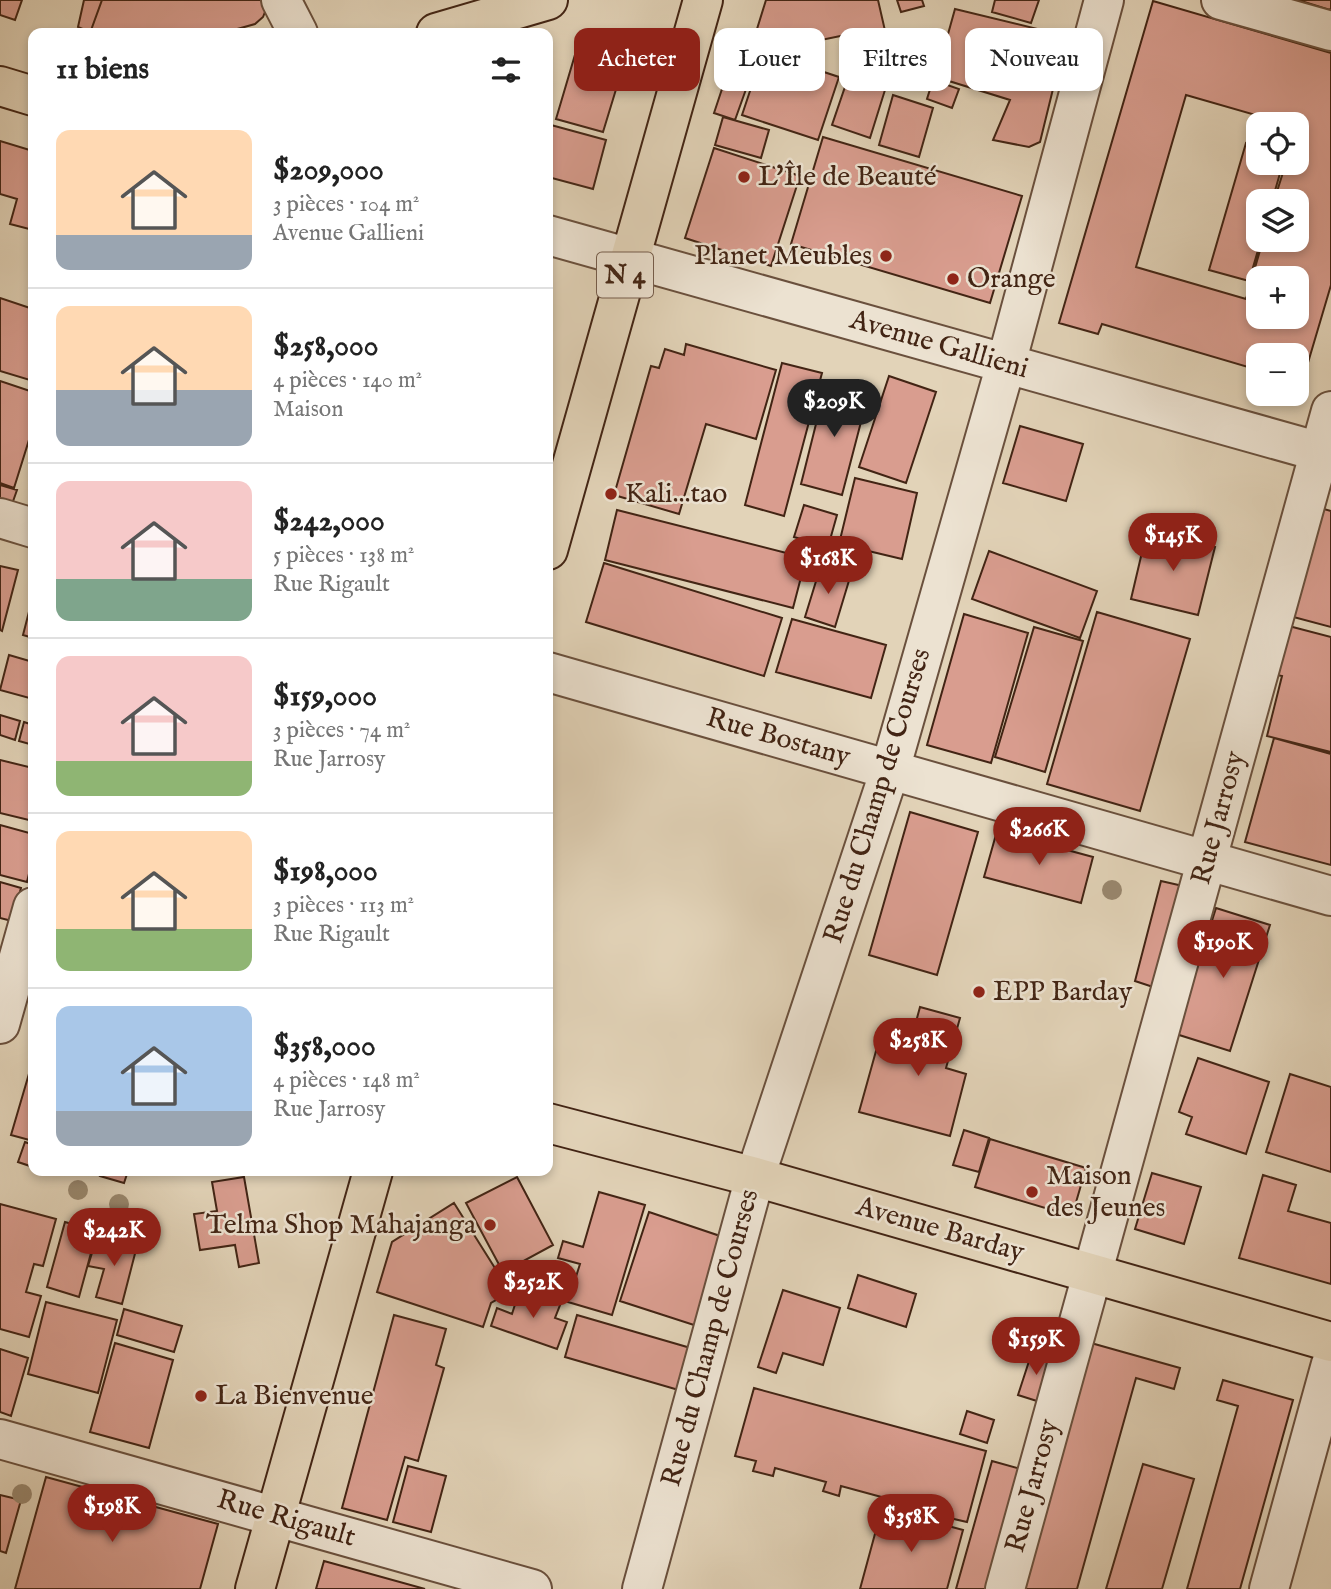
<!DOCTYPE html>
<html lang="fr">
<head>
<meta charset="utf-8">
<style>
	body { margin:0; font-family:"IM FELL English",serif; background:#f2f2f2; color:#222; height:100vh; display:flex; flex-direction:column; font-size:26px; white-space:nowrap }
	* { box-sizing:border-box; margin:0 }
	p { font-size:23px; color:#767676 }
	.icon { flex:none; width:38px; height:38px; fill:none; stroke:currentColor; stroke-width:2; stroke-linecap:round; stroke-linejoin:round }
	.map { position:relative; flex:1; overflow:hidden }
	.details { position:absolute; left:28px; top:28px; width:525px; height:1148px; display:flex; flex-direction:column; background:#fff; border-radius:14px; box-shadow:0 4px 10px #0003 }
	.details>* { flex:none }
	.top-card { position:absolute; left:574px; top:28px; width:651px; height:63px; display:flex; gap:14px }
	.buttons { position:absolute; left:1246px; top:112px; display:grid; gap:14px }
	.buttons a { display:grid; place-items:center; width:63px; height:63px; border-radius:14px; background:#fff; box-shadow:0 4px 10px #0003; font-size:35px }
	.price { position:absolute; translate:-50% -60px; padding:0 16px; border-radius:24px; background:#8f2418; color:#fff; font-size:23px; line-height:46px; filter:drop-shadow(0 2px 4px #0008) }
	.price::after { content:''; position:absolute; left:50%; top:42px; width:21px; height:16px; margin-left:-10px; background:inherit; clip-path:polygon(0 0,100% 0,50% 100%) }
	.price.current { background:#222; color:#fff }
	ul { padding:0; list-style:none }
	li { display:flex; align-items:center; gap:21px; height:175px; padding:0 28px }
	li+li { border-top:2px solid #e0e0e0 }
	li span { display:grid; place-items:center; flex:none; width:196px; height:140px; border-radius:14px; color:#555 }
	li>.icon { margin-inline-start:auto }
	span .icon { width:84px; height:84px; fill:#fffc; stroke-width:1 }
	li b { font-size:30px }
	h2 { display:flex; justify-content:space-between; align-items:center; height:84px; padding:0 28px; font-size:30px }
	.pill { padding:0 24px; border-radius:14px; background:#fff; box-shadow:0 4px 10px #0003; font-size:24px; line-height:63px }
	.pill.current { background:#8f2418; color:#fff }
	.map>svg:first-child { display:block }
</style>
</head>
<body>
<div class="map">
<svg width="1331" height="1589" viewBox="0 0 1331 1589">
	<rect width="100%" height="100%" fill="#e2d3b8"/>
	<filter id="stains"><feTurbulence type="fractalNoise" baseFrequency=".00286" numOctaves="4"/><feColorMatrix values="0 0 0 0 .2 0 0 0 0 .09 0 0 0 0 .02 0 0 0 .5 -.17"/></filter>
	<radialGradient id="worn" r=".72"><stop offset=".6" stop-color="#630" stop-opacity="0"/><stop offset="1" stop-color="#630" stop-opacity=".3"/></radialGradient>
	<path fill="#d99d8f" stroke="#422414" stroke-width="2" fill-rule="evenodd" d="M0 0H22L15 20 0 15Z
		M84 0H102L90 33H82L83 29 78 27Z
		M102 0H266L267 7 263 17 255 24 223 33H90Z
		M766 0H878L886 35 864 42 860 32 811 42 804 62 753 42Z
		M897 0H922L924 6 901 12Z
		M995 0H1039L1031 23 992 12Z
		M1298 0H1331V8L1330 10Z
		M1153 1 1331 53V285L1302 383 1297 381V355H1258V370L1102 324 1098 334 1059 323ZM1186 95 1287 124H1297V163H1286L1274 201H1297V240H1263L1246 299 1136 267ZM1258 278H1297V317H1258Z
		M955 9 1066 36 1040 142 1029 147 993 140 1010 100 936 77Z
		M577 48 602 55 599 67 621 73 603 132 556 119Z
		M763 52 839 77 818 140 742 115Z
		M728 71 750 78 735 120 714 113Z
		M848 78 885 90 870 138 832 125Z
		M933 80 959 89 952 108 927 99Z
		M893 95 933 108 919 157 879 145Z
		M723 117 769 130 761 158 715 145Z
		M551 125 606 140 593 189 548 177V137Z
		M823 137 1022 196 990 303 791 244Z
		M0 141 33 151V230L10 224 17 199 0 194Z
		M1246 143 1258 147V163H1283L1272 201H1258V240H1261L1249 281 1209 270Z
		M714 148 800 176 771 266 685 238Z
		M0 298 33 309V381L0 371Z
		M686 344 776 370 756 439 706 424 679 514 614 495 651 366 659 368 665 349 684 355Z
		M782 363 822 373 784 516 745 505Z
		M889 376 936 392 906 483 859 467Z
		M0 381 33 392V427L14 488 0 483Z
		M826 384 868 395 842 495 801 484Z
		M1020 426 1083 444 1066 501 1003 483Z
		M855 478 917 493 902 559 839 544Z
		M0 485 17 490 11 507 0 503Z
		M804 505 837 515 828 547 794 537Z
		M1313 506 1331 511V627L1286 615Z
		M617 510 806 558 793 608 605 560Z
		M1147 531 1215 547 1198 615 1131 599Z
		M989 551 1097 591 1080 638 972 599Z
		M604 563 782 618 764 676 586 622Z
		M821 565 851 574 835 627 805 617Z
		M0 566 18 570 2 631 0 630Z
		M33 596V638L23 635Z
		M1097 612 1190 639 1140 811 1047 784Z
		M964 614 1028 633 991 763 927 745Z
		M792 619 886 645 871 698 776 672Z
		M1285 625 1331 637V752L1267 736 1282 676 1272 674Z
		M1034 627 1083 641 1045 772 995 757Z
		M9 655 33 662V699L0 690Z
		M0 715 20 721 15 740 0 735Z
		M24 722 33 725V745L19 741Z
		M1274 738 1331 754V865L1245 842Z
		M0 760 33 768V821L0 813Z
		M910 812 978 832 937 975 869 955Z
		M0 825 33 834V857L27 882 0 875Z
		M997 831 1093 857 1081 903 984 877Z
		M1161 881 1183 886 1156 988 1135 981Z
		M0 882 21 888 12 921 0 918Z
		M1216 908 1270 925 1230 1051 1176 1034Z
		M920 1007 960 1018 946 1068 966 1074 950 1136 859 1112 876 1051 906 1059Z
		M1198 1058 1269 1082 1246 1154 1186 1134 1192 1117 1179 1112Z
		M33 1060V1141L11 1135Z
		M1290 1074 1331 1087V1172L1266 1152Z
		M964 1130 989 1138 979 1172 953 1165Z
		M990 1139 1086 1168 1072 1216 975 1187Z
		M25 1142 33 1145V1167L18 1162Z
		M102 1171H128L124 1183 100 1176Z
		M1152 1173 1201 1187 1184 1244 1135 1229Z
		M1263 1175 1296 1185 1288 1211 1331 1223V1284L1239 1258Z
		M244 1177 259 1263 239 1267 235 1245 200 1250 194 1214 217 1211 212 1182Z
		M517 1177 553 1245 503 1272 466 1203Z
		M599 1192 645 1205 612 1315 568 1302 580 1264 558 1258 563 1241 583 1247Z
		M454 1203 510 1292 491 1303 483 1327 377 1292 392 1242Z
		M0 1204 56 1219 43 1266 34 1264 26 1292 41 1296 29 1337 0 1329Z
		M649 1212 726 1238 697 1326 620 1301Z
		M65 1222 97 1231 79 1297 47 1287Z
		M114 1236 138 1242 122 1304 96 1297 104 1269 88 1266 95 1243 110 1247Z
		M858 1275 916 1294 906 1327 848 1308Z
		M783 1290 840 1308 823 1365 783 1353 776 1373 758 1367Z
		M519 1292 543 1301 545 1294 562 1300 555 1318 567 1322 557 1349 491 1326 497 1308 512 1314Z
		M46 1302 117 1320 98 1393 28 1374Z
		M124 1309 182 1326 174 1352 117 1335Z
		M394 1315 446 1329 436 1365 444 1368 418 1461 405 1457 387 1520 342 1508Z
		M577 1315 694 1349 682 1391 565 1357Z
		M115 1343 173 1360 149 1448 90 1432Z
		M1091 1343 1180 1368 1174 1389 1136 1378 1077 1589H1021Z
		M0 1349 28 1358 11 1416 0 1412Z
		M1032 1352 1054 1359 1040 1402 1018 1395Z
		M1223 1380 1293 1400 1240 1589H1187L1238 1406 1217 1400Z
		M754 1388 986 1451 967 1522 945 1517 944 1520 920 1514 922 1508 841 1486 839 1496 823 1491 826 1482 775 1468 773 1476 753 1471 756 1461 735 1456Z
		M967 1411 994 1420 987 1443 960 1434Z
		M992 1461 1028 1471 995 1589H956Z
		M1143 1464 1194 1479 1162 1589H1106Z
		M408 1466 446 1476 431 1532 393 1522Z
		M46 1477 218 1524 200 1589H15Z
		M0 1495 21 1500 6 1553 0 1551Z
		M882 1508 963 1530 947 1589H860Z
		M324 1561 425 1589H316Z"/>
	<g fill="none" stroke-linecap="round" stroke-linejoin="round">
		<g stroke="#6a503d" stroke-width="42">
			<path id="minor" d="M281 0 298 33
				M1221 0 1331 31
				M548 235 1331 455
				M0 518 33 528
				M548 672 1331 896
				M0 1024 33 907
				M0 1439 532 1589
				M642 1589 755 1177 890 770 1006 364 1104 0
				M1005 1589 1331 411
				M1269 1589 1331 1364"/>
		</g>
		<g stroke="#422414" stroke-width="42">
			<path id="major" d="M436 33 548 0
				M0 86 33 96
				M548 550 703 0
				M548 1123 755 1177 1331 1342
				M255 1589 373 1171"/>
		</g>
		<use href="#minor" stroke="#ece2d1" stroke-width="38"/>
		<use href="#major" stroke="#e2d3b8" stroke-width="38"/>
	</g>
	<g fill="#99886f">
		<circle cx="1112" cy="890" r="10"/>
		<circle cx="78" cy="1190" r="10"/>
		<circle cx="119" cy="1204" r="10"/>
		<circle cx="22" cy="1494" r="10"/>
	</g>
	<g fill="#8f2418" stroke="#ece2d1" stroke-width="2.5">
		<circle cx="744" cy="177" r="7"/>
		<circle cx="886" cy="256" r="7"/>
		<circle cx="953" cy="279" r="7"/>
		<circle cx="611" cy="494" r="7"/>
		<circle cx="979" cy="992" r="7"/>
		<circle cx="1032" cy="1192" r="7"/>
		<circle cx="490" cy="1225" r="7"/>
		<circle cx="201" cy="1396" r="7"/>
	</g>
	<g text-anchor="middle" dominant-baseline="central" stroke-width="5" stroke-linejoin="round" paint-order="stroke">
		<rect fill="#ece2d1" stroke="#755d4d" stroke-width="2" x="597" y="252.5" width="56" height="45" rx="5"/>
		<g font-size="26" font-weight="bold" fill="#422414">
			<text x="625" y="275">N 4</text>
		</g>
		<g font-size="28" fill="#422414" stroke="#ece2d1" text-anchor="start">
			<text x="758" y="177">L'Île de Beauté</text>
			<text x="872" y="256" text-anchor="end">Planet Meubles</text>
			<text x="967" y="279">Orange</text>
			<text x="625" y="494">Kali...tao</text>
			<text x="993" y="992">EPP Barday</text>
			<text x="1046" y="1176">Maison<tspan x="1046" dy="32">des Jeunes</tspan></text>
			<text x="476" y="1225" text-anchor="end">Telma Shop Mahajanga</text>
			<text x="215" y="1396">La Bienvenue</text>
		</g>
		<g font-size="28" fill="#422414" stroke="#ece2d1">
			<text transform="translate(939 345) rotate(16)">Avenue Gallieni</text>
			<text transform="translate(778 738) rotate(16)">Rue Bostany</text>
			<text transform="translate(878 796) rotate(-73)">Rue du Champ de Courses</text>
			<text transform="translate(1219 818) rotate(-75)">Rue Jarrosy</text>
			<text transform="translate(940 1230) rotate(16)">Avenue Barday</text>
			<text transform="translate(711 1338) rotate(-75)">Rue du Champ de Courses</text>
			<text transform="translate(1033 1486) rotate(-75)">Rue Jarrosy</text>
			<text transform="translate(286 1519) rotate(16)">Rue Rigault</text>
		</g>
	</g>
	<rect width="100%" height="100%" filter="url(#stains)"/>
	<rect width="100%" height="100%" fill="url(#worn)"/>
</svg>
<div class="buttons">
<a><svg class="icon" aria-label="locate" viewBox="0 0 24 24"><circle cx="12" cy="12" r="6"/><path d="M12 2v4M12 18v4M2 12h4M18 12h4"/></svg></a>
<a><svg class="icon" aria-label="layers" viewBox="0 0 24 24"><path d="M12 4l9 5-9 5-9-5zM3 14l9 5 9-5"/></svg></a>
<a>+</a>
<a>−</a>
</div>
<b class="price current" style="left:834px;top:439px">$209K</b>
<b class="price" style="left:1173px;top:573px">$145K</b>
<b class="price" style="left:828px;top:596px">$168K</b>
<b class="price" style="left:1039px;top:867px">$266K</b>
<b class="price" style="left:1223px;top:980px">$190K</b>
<b class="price" style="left:918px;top:1078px">$258K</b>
<b class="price" style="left:114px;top:1268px">$242K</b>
<b class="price" style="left:533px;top:1320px">$252K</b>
<b class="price" style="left:1036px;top:1377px">$159K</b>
<b class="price" style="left:112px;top:1544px">$198K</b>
<b class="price" style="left:911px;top:1554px">$358K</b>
<div class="top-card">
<a class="pill current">Acheter</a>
<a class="pill">Louer</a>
<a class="pill">Filtres</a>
<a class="pill">Nouveau</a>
</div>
<section class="details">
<h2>11 biens<svg class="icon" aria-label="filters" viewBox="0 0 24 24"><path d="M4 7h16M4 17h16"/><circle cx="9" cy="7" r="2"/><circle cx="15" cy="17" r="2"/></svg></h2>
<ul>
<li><span style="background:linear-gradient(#ffd9b3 75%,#9aa5b1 0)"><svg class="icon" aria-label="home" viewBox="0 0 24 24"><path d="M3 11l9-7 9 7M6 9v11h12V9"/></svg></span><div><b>$209,000</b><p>3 pièces · 104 m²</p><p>Avenue Gallieni</p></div></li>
<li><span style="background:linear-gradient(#ffd9b3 60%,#9aa5b1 0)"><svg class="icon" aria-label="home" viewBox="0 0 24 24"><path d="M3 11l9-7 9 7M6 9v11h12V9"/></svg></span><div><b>$258,000</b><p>4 pièces · 140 m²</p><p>Maison</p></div></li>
<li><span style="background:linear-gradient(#f6c9c9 70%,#7fa58c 0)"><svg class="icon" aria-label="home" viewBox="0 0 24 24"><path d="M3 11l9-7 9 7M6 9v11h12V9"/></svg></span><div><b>$242,000</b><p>5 pièces · 138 m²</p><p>Rue Rigault</p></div></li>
<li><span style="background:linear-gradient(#f6c9c9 75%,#8fb573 0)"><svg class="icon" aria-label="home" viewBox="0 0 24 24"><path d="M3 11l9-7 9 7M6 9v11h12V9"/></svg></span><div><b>$159,000</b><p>3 pièces · 74 m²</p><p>Rue Jarrosy</p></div></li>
<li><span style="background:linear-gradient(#ffd9b3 70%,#8fb573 0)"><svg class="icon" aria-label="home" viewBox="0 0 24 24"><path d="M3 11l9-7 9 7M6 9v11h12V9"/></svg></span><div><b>$198,000</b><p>3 pièces · 113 m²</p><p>Rue Rigault</p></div></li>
<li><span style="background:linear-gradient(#a9c7e8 75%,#9aa5b1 0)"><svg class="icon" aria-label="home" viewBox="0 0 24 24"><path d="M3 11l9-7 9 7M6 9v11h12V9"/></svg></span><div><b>$358,000</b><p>4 pièces · 148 m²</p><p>Rue Jarrosy</p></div></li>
</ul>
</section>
</div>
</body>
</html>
